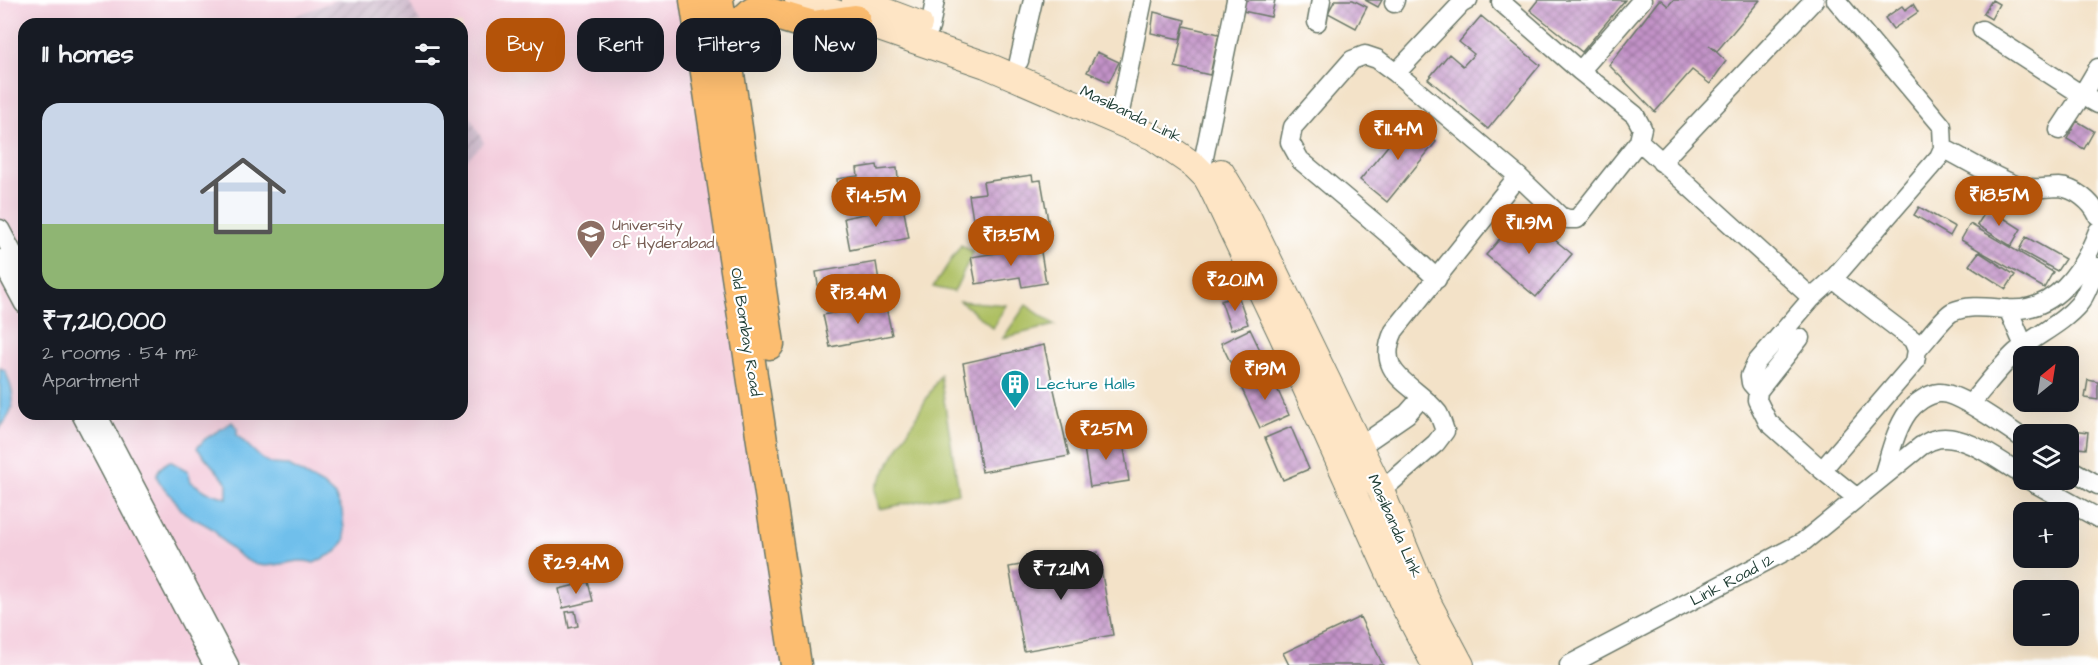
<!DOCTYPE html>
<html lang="en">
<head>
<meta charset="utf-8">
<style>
	body { margin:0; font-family:"Architects Daughter",sans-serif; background:#242831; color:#f1f3f6; height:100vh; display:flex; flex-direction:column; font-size:22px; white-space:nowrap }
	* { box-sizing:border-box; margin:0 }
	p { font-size:20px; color:#9ea1a6 }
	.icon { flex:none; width:33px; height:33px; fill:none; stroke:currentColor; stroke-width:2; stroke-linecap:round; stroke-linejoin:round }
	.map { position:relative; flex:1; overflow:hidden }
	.drawer { position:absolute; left:18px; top:18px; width:450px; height:402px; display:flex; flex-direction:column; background:#171b24; border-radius:18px; box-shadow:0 6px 24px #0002 }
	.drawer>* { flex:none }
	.hud { position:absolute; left:486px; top:18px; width:570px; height:54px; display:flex; gap:12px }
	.needle { width:39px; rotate:30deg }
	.controls { position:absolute; left:2013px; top:346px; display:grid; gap:12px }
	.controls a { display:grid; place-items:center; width:66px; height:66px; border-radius:12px; background:#171b24; box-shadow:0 6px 24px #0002; font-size:30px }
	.price { position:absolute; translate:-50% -51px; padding:0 14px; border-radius:21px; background:#b45309; color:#fff; font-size:20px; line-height:39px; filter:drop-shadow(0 2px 3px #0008) }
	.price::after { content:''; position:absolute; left:50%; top:36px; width:18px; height:14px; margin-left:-9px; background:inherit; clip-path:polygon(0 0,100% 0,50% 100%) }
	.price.active { background:#222; color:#fff }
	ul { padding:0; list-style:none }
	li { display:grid; align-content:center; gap:12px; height:318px; padding:0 24px }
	li span { display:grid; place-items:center; height:186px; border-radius:18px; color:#555 }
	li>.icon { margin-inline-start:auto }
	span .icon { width:108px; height:108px; fill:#fffc; stroke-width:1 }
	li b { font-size:26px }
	h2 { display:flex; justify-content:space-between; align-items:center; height:72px; padding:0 24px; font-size:26px }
	.tag { padding:0 21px; border-radius:18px; background:#171b24; box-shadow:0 6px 24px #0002; font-size:21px; line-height:54px }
	.tag.active { background:#b45309; color:#fff }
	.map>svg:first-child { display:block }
</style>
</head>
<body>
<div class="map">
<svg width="2098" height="665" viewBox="0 0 2098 665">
	<defs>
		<pattern id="industrial-furrows" width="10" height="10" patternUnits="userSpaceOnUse" patternTransform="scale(1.5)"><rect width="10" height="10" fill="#d0bdce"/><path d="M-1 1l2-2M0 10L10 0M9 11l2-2" fill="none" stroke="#b2a3b2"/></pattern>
		<pattern id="building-cross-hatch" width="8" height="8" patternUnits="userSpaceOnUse" patternTransform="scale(1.5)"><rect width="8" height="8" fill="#c292c7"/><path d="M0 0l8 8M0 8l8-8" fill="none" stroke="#9d78a2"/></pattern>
	</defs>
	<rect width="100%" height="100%" fill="#fff"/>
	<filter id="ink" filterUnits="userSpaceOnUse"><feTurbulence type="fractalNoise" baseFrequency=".0167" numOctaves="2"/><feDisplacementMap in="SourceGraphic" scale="12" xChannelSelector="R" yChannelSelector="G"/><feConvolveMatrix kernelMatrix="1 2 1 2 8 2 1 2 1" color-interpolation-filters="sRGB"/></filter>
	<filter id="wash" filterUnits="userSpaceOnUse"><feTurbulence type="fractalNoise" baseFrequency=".008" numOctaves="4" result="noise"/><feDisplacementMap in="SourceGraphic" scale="24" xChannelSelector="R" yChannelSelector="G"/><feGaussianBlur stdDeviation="1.35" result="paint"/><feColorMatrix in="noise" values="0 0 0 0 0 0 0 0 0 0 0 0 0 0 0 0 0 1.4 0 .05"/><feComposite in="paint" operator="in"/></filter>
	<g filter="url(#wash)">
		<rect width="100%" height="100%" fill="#f3e2c8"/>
		<path fill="#f4cfde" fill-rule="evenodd" d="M0 0H684L785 665H0ZM24 24H462V414H24Z"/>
		<path fill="url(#industrial-furrows)" d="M337 0H408L421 24H274Z
			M462 101 484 143 462 164Z"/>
		<path fill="#aec063" stroke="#667e4c" stroke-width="1.5" d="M961 245 973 252 954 292 933 287Z
			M960 301 1006 305 993 328Z
			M1026 305 1055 325 1003 338Z
			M940 375 959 493 879 509 875 489Z"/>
		<path fill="#70bfeb" stroke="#487e90" stroke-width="1.5" d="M0 368 5 370C15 394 18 407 0 428Z
			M232 422 237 428V435L262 459 272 464 287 465 323 485 335 496 342 510 345 540 336 552 314 563C296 556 278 569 259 565 246 563 231 549 222 540 218 536 216 532 213 529 204 523 193 519 185 513 180 509 177 503 174 499 161 483 145 475 170 461L188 471 191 482 207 492 227 498V483L197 448 205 439Z"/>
		<g id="blocks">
			<path fill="url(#building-cross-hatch)" d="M1241 0H1275L1271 17 1238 10Z
				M1335 0H1353L1367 7 1356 28 1328 13Z
				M1365 0H1382L1378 7Z
				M1538 0H1625L1582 52 1530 10Z
				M1659 0H1661L1668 6 1673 0H1760L1717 51 1709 45 1726 61 1710 84 1692 70 1655 112 1609 65Z
				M1992 0 1999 4 1991 19 1983 14Z
				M1913 4 1918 12 1893 29 1885 18 1902 6 1905 10Z
				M1154 12 1185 20 1180 39 1151 33Z
				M1481 16 1540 65 1488 129 1428 79 1449 54 1463 66 1474 54 1459 42Z
				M1184 26 1219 34 1210 75 1175 67Z
				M1097 52 1119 62 1109 82 1087 72Z
				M1408 121 1436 142 1387 202 1360 180Z
				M2077 121 2094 131 2084 149 2067 139Z
				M877 165 878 170 897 168 898 179H894L895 186H899L901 198 885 200 883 191 875 192 876 198 867 199 866 193 859 194 860 203 840 206 839 197 845 196 844 189 838 190 837 179 858 176 857 168Z
				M1032 175 1033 181 1041 180 1050 232 977 244 969 195 985 193 983 182Z
				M903 206 909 238 850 250 844 218Z
				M1919 207 1955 227 1950 236 1914 215Z
				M1988 208 2021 229 2011 246 1977 225Z
				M1522 213 1572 254 1536 297 1486 255Z
				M1970 224 2053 272 2044 288 1961 240Z
				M2026 237 2065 259 2057 271 2019 250Z
				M1040 246 1046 283 1022 287 1020 277 976 284 971 257Z
				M1979 252 2015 275 2006 289 1969 265Z
				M876 262 881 294 821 304 816 272Z
				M1238 295 1248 324 1231 330 1221 301Z
				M885 302 892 335 830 347 823 315Z
				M1250 329 1270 371 1241 384 1221 343Z
				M1044 345 1069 456 982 472 963 363Z
				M1270 373 1289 415 1260 428 1241 387Z
				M2088 380 2098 382V400L2085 398Z
				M1291 427 1309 469 1283 480 1265 438Z
				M2073 430 2088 432 2086 449 2071 447Z
				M1122 435 1129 481 1090 487 1083 441Z
				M1098 552 1113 635 1024 651 1009 567Z
				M588 582 593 601 563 608 559 589Z
				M575 611 578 626 569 628 566 612Z
				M1360 617 1383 665H1289L1283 653Z"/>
		</g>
	</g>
	<g filter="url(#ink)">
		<use href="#blocks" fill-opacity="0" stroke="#697768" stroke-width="1.5"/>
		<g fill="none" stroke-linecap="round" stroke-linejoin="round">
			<g stroke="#697768" stroke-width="21">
				<path id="street" d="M1394 3 1395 0
					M1317 22 1321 0
					M930 28 935 0
					M1982 30 2082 95 2059 130
					M1019 61 1033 0
					M2098 68 2082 95 2098 104
					M1580 71 1642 0
					M1396 73 1518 176
					M1121 107 1143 0
					M1639 141 1812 298
					M1943 148C1968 161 1992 176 2018 186 2032 191 2045 187 2059 187 2075 188 2092 202 2098 216
					M1661 162 1814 0
					M1201 172 1236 0
					M0 229 24 274
					M0 259 24 304
					M1437 279 1400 244 1300 160 1290 142 1293 127 1352 60 1365 55 1377 59 1396 73 1461 4 1468 0
					M2008 309 2024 346
					M1800 338 1758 391 1757 400 1768 422 1822 470 1857 498
					M1917 350C1925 342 1944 316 1952 312 1969 304 1989 308 2007 309 2055 313 2083 271 2098 231
					M1758 391 1751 383 1750 376 1756 363 1812 298 1833 279 1939 157 1943 148 1942 126 1836 0
					M1970 404C1985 387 1999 368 2016 352 2036 335 2062 324 2079 304 2088 293 2090 279 2098 267
					M81 414 213 665
					M97 414 229 665
					M1359 447 1407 414 1421 398
					M2068 468 2098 485
					M1822 470 1915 362 1917 350 1913 340 1833 279
					M1883 476C1890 455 1895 430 1908 412 1915 403 1928 394 1939 393 1957 391 2007 428 2024 439
					M2029 480 2098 518
					M1381 491 1436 443 1445 431C1443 426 1441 418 1438 413 1415 383 1373 376 1394 331L1518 176 1560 216 1568 219H1577L1639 141 1642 128 1635 115 1580 71 1501 2
					M1569 665 1803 542 1921 446C1925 444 1929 441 1933 440 1961 430 2001 462 2024 476"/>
			</g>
			<g stroke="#697768" stroke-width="28">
				<path id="secondary" d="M798 0 986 65 1153 137 1195 166 1206 177 1211 186 1282 335 1404 606 1435 665
					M855 0 919 24
					M1221 172 1247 215 1381 491 1426 599 1461 665"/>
			</g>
			<g stroke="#697768" stroke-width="33">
				<path id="primary" d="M695 0 796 665
					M718 0 769 344
					M726 45 734 29 754 11H763L813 26 855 20"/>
			</g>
			<use href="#street" stroke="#fff" stroke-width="18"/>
			<use href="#secondary" stroke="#fee5c5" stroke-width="26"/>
			<use href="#primary" stroke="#fcbd6f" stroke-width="30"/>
		</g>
	</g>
	<defs>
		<g id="university-pin" transform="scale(1.5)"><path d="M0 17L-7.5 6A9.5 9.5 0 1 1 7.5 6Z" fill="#8d6e63" stroke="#fff"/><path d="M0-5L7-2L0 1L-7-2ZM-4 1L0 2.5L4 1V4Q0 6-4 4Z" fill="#fff"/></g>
		<g id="building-pin" transform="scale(1.5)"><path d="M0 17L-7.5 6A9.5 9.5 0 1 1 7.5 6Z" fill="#0f9aa8" stroke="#fff"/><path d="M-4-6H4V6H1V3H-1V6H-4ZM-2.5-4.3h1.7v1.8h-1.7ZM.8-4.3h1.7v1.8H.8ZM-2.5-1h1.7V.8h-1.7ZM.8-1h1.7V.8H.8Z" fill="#fff"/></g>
	</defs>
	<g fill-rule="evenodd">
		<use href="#university-pin" x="591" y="234"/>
		<use href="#building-pin" x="1015" y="384"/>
	</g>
	<g text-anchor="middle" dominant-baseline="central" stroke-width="4.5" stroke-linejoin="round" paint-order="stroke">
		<g font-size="16" fill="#1f3d34" stroke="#fff">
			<text transform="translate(1131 114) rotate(26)">Masibanda Link</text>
			<text transform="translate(746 332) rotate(81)">Old Bombay Road</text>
			<text transform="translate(1395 526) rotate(66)">Masibanda Link</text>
			<text transform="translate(1732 580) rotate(-28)">Link Road 12</text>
		</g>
		<g font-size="16" fill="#785e54" stroke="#fff" text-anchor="start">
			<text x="612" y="225">University<tspan x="612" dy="18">of Hyderabad</tspan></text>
		</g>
		<g font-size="16" fill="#0d838f" stroke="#fff" text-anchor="start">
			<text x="1036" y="384">Lecture Halls</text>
		</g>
	</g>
</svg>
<div class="controls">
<a><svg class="needle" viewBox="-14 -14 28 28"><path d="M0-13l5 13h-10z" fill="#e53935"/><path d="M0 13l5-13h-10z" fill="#9ea1a6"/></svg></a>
<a><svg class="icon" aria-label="layers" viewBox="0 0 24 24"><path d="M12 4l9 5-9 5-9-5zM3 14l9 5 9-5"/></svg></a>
<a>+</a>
<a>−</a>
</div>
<b class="price" style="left:1398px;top:161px">₹11.4M</b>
<b class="price" style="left:1999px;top:227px">₹18.5M</b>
<b class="price" style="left:876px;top:228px">₹14.5M</b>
<b class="price" style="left:1529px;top:255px">₹11.9M</b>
<b class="price" style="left:1011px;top:267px">₹13.5M</b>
<b class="price" style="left:1235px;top:312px">₹20.1M</b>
<b class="price" style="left:858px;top:325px">₹13.4M</b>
<b class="price" style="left:1265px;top:401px">₹19M</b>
<b class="price" style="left:1106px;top:461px">₹25M</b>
<b class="price" style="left:576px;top:595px">₹29.4M</b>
<b class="price active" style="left:1061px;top:601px">₹7.21M</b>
<div class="hud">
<a class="tag active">Buy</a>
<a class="tag">Rent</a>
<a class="tag">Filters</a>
<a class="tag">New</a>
</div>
<section class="drawer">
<h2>11 homes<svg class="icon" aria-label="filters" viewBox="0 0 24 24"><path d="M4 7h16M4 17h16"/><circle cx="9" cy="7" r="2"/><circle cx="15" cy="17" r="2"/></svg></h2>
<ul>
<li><span style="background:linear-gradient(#c9d6e8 65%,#8fb573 0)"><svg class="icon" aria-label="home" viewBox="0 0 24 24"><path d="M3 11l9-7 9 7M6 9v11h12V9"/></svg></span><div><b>₹7,210,000</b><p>2 rooms · 54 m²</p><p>Apartment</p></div></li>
</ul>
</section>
</div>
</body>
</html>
